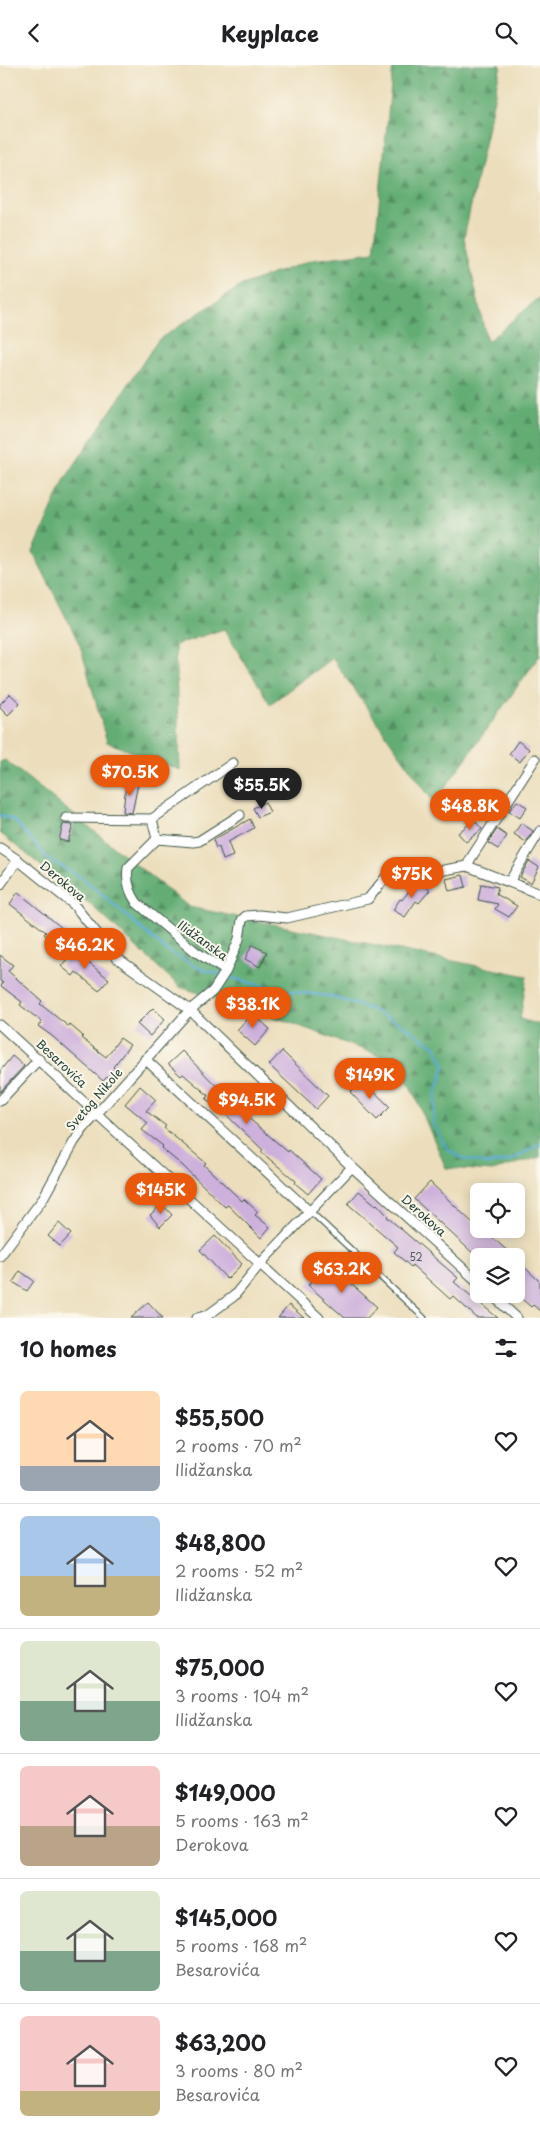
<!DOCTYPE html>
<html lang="en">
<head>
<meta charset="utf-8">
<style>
	body { margin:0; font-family:"Playpen Sans",sans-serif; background:#f6f6f6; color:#202124; height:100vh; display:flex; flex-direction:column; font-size:19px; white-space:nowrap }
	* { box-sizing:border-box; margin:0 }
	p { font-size:16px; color:#757577 }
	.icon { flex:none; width:28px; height:28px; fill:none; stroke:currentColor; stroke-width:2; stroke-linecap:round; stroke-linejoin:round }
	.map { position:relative; height:1253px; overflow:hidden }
	.side { display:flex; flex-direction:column; background:#fff; flex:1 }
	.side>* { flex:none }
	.buttons { position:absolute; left:470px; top:1118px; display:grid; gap:10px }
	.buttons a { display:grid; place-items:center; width:55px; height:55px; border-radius:8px; background:#fff; box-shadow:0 2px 12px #0003; font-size:25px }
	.price { position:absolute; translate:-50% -42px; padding:0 11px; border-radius:18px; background:#ea580c; color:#fff; font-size:16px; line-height:32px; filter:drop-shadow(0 1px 2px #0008) }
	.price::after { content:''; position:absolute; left:50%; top:30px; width:15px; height:11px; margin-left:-8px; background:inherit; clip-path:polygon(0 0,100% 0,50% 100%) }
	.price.current { background:#222; color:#fff }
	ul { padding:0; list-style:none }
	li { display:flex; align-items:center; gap:15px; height:125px; padding:0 20px }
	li+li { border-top:1px solid #e0e0e0 }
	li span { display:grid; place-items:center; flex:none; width:140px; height:100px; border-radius:8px; color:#555 }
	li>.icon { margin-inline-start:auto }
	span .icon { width:60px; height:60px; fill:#fffc; stroke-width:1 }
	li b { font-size:21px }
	h2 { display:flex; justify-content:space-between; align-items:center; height:60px; padding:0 20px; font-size:21px }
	header { display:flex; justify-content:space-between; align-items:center; height:65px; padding:0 20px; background:#fff; font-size:22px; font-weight:700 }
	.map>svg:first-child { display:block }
</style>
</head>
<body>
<header><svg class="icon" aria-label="back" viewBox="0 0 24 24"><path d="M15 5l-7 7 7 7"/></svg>Keyplace<svg class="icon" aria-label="search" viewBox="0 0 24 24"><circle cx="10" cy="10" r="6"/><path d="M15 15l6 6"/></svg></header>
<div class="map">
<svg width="540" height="1253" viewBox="0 0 540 1253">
	<defs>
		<pattern id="forest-firs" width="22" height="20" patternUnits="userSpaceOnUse" patternTransform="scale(1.25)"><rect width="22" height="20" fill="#63ad75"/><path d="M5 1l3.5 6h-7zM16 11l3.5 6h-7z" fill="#518e61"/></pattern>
	</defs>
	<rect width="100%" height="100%" fill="#fbf7ec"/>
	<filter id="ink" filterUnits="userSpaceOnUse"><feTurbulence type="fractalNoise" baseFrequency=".02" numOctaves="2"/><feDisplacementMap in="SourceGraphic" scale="10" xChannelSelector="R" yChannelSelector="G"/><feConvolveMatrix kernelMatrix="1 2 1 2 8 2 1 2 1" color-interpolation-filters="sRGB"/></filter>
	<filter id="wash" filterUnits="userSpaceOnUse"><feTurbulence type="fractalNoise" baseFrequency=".0096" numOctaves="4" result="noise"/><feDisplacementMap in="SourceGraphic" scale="20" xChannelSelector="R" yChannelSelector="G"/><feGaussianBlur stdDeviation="1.12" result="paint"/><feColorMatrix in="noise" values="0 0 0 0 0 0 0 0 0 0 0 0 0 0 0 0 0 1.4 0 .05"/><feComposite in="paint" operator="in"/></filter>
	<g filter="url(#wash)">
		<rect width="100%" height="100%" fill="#ecdebc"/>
		<path fill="url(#forest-firs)" stroke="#417554" d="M393 0H501L464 173 487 277 540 232V590L434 738 332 593 270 639 224 564 175 580 180 705 107 677 80 580 33 487 65 414 158 275 242 220 312 195 374 187Z
			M5 695 189 842 527 911 520 954 540 960V1092L492 1106 446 1103 415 1031 397 997 283 955 180 922 91 840 0 768V697Z"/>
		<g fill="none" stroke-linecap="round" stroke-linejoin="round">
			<path stroke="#55a8d0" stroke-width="2.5" d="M0 750 14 755 48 794 84 814 167 886 201 904 220 909
				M225 911 278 925 329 931 368 943 401 959 436 982 445 1001 436 1027 433 1059 448 1085 464 1094 488 1099 510 1096 540 1079"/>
		</g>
		<g id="blocks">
			<path fill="#cdb0dc" d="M10 629 20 638 8 650 0 642V639Z
				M518 676 529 684 520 697 509 689Z
				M119 693 131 696 128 708 116 705Z
				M257 711 261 721 249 727 245 717Z
				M126 718 138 719 132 748 123 747Z
				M517 736 527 742 520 753 509 746Z
				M265 737 270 747 258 752 253 743Z
				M250 754 254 763 228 777 233 791 223 795 219 782 216 783 213 775Z
				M474 755 482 764 466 777 458 768Z
				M521 758 533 766 526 777 514 769Z
				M63 759 73 760 68 777 59 775Z
				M497 764 507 771 498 784 488 778Z
				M529 796 539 802 531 818 520 812Z
				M463 810 466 822 449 826 446 814Z
				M418 815 430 825 419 838 416 836 405 852 393 845 400 834 402 835Z
				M481 819 498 822 496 829 517 841 509 852 495 844 498 839 478 835Z
				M18 827 68 868 59 881 44 869 46 867 10 839Z
				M252 880 267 887 260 902 245 894Z
				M76 884 87 894 86 896 109 914 99 926 76 907 73 911 61 901Z
				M0 890 13 900 8 906 42 936 40 939 68 961 69 959 83 971 81 973 106 992 120 973 130 980 113 1002 115 1004 103 1016 52 971 38 961 42 957 20 940 22 937 1 921 3 918 0 916Z
				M153 943 165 954 150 971 137 959Z
				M252 948 270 964 255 981 237 965Z
				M182 986 234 1039 236 1037 247 1048 245 1050 288 1087 289 1085 321 1114 308 1129 295 1118 296 1116 261 1087 263 1085 219 1043 217 1045 206 1034 209 1031 183 1009 181 1011 168 999Z
				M282 986 328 1031 316 1044 269 1000Z
				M12 991 24 1001 0 1027V1006Z
				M361 1014 390 1042 377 1055 350 1027Z
				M140 1021 156 1035 146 1046 166 1061 164 1063 206 1098 204 1100 242 1136 244 1134 258 1147 255 1150 270 1162 261 1173 228 1140 225 1142 183 1101 161 1083 163 1081 142 1065 148 1058 125 1039Z
				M430 1117 479 1164 491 1173 492 1172 513 1191H476L414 1134Z
				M359 1126 376 1140 377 1139 388 1151 387 1152 458 1213 454 1217 498 1253H477L453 1231 450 1234 412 1200 411 1202 394 1187 398 1182 348 1139Z
				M162 1139 172 1150 160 1162 150 1150Z
				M59 1158 71 1169 60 1181 48 1171Z
				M215 1171 242 1199 227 1214 200 1185Z
				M516 1194 540 1217V1246L533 1240 531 1242 516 1229Z
				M328 1198 377 1242 367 1253H345L308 1220Z
				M20 1206 34 1216 27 1226 13 1217Z
				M148 1237 163 1253H131Z
				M289 1240 304 1253H278Z"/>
		</g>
	</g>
	<g filter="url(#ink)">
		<use href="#blocks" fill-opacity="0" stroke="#3e5548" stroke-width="1"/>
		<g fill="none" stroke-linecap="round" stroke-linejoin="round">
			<g stroke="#3e5548" stroke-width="7">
				<path id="service" d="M310 1146 424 1253"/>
			</g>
			<g stroke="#3e5548" stroke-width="11">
				<path id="minor" d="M66 753 152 754 233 698
					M152 754 157 774
					M0 783 18 795 74 840 117 893 190 945 352 1102 479 1218
					M467 801 471 793 535 694
					M509 817 540 766
					M0 820 18 795
					M226 906 196 887 137 838C130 828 126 816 128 803L157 774 193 777 199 776 240 750
					M0 960 319 1253
					M145 994 309 1146
					M0 1036 39 994
					M0 1191 42 1135 74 1077 84 1063 190 945 213 926 226 906 239 874 242 855 246 851 259 850 287 853 368 834 386 812 397 803 427 808 467 801 540 829
					M491 1229 517 1253
					M197 1253 208 1250 234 1231 260 1199 352 1102"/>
			</g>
			<use href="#service" stroke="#fff" stroke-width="4.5"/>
			<use href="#minor" stroke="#fff" stroke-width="9"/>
		</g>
	</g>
	<g text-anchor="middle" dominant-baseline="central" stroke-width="4" stroke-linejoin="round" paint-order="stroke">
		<g font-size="10" fill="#4a5a5e">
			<text x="416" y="1191">52</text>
		</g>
		<g font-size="12" fill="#1f3d34" stroke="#fbf7ec">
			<text transform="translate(63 816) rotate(40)">Derokova</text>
			<text transform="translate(203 875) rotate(36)">Ilidžanska</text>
			<text transform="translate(62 998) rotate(43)">Besarovića</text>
			<text transform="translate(94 1034) rotate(-49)">Svetog Nikole</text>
			<text transform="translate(424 1150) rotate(42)">Derokova</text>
		</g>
	</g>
</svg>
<div class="buttons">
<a><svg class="icon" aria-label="locate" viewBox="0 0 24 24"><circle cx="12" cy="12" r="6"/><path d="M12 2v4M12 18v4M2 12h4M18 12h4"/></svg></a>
<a><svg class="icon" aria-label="layers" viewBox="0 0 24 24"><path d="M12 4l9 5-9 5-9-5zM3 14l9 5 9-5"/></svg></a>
</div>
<b class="price" style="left:130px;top:732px">$70.5K</b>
<b class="price current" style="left:262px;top:745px">$55.5K</b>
<b class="price" style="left:470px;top:766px">$48.8K</b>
<b class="price" style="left:412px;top:834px">$75K</b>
<b class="price" style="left:85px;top:905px">$46.2K</b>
<b class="price" style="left:253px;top:964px">$38.1K</b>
<b class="price" style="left:370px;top:1035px">$149K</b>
<b class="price" style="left:247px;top:1060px">$94.5K</b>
<b class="price" style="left:161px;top:1150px">$145K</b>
<b class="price" style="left:342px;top:1229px">$63.2K</b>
</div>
<section class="side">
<h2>10 homes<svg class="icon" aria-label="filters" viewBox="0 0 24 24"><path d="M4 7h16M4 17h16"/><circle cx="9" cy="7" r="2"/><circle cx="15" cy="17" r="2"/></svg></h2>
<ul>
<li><span style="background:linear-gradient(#ffd9b3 75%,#9aa5b1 0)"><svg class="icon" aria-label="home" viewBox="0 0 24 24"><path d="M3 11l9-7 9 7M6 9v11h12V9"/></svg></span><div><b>$55,500</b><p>2 rooms · 70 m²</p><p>Ilidžanska</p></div><svg class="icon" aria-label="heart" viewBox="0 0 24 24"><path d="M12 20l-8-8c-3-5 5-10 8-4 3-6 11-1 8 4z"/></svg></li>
<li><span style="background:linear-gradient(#a9c7e8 60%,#c2b280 0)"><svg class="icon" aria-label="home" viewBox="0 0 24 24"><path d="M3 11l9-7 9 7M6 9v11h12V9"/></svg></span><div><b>$48,800</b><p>2 rooms · 52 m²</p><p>Ilidžanska</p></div><svg class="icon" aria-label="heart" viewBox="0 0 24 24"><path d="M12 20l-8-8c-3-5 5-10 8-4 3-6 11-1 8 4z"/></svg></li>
<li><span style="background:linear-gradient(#dfe7d0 60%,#7fa58c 0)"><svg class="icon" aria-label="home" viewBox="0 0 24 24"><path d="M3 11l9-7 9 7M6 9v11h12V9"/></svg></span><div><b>$75,000</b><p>3 rooms · 104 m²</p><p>Ilidžanska</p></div><svg class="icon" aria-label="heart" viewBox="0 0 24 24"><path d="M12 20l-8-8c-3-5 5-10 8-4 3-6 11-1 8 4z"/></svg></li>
<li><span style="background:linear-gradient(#f6c9c9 60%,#b9a48a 0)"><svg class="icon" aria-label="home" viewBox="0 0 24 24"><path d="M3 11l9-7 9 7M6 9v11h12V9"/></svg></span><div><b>$149,000</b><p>5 rooms · 163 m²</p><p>Derokova</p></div><svg class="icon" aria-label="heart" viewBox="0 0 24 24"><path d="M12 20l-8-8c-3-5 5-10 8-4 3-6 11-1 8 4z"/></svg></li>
<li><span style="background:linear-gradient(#dfe7d0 60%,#7fa58c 0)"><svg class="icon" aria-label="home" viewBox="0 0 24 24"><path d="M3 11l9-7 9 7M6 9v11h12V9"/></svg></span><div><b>$145,000</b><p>5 rooms · 168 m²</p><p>Besarovića</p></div><svg class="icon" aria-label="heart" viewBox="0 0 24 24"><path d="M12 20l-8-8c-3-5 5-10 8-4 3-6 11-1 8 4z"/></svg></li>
<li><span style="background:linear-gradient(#f6c9c9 75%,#c2b280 0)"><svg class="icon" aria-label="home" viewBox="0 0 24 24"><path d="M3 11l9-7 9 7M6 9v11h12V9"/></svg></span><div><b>$63,200</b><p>3 rooms · 80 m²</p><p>Besarovića</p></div><svg class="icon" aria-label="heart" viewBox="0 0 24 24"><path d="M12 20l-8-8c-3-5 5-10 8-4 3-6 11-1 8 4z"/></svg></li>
</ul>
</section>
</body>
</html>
